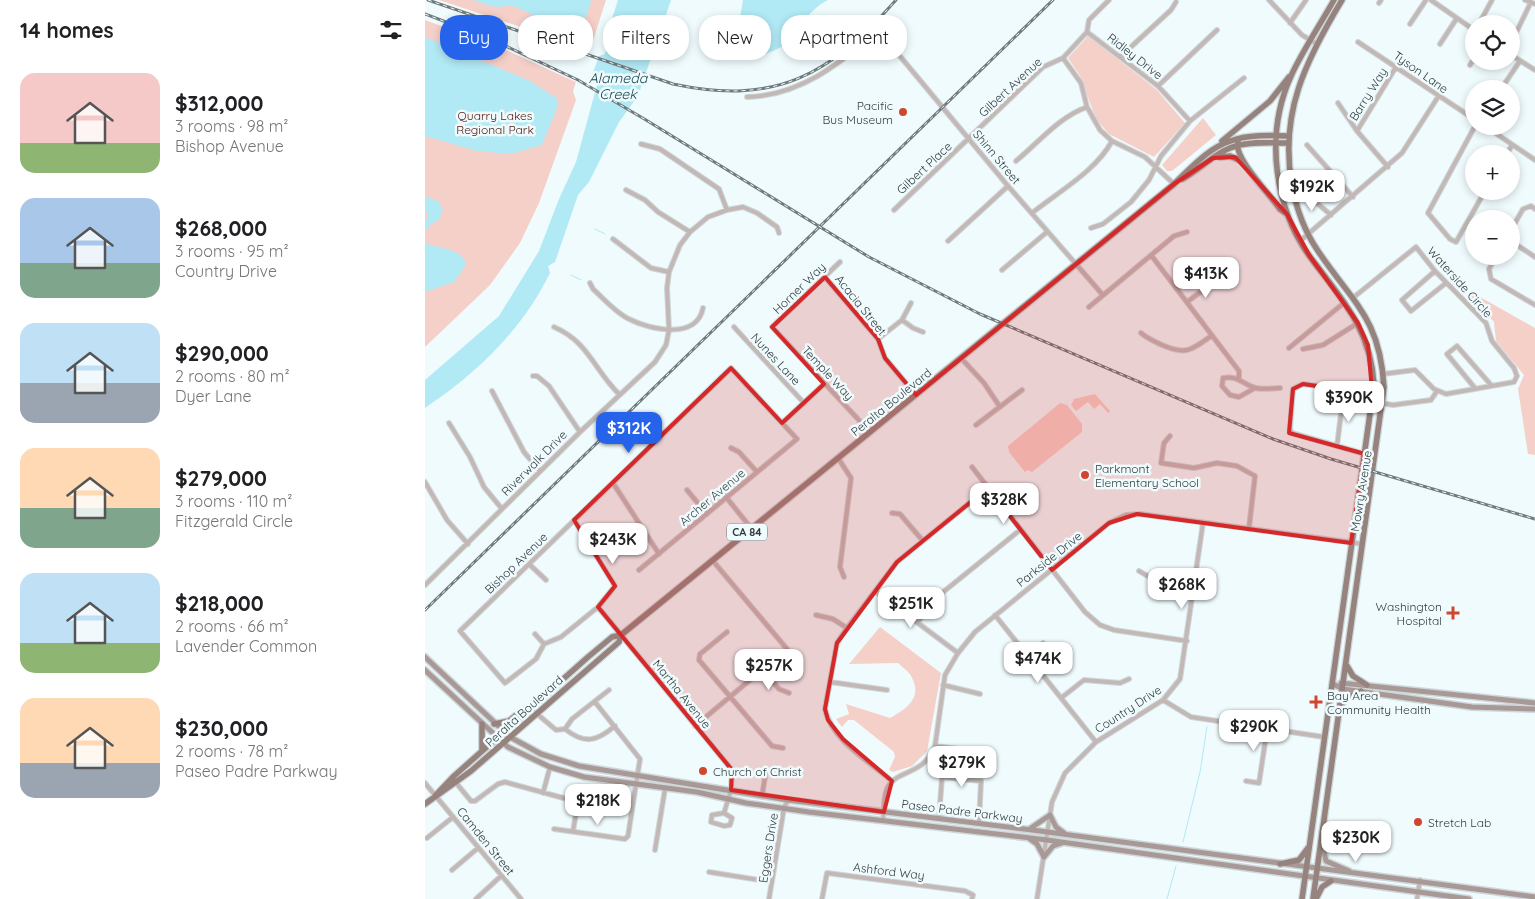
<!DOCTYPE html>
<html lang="en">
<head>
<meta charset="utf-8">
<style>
	body { margin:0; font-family:Quicksand,sans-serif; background:#f6f6f6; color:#202124; height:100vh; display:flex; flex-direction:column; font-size:19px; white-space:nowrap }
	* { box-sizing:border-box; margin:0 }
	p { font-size:16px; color:#757577 }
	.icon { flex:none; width:28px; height:28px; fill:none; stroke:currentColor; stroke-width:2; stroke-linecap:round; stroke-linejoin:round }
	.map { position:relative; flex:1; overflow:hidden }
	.panel { display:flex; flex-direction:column; background:#fff; width:425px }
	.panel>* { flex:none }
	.hud { position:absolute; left:15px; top:15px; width:475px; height:45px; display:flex; gap:10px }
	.tools { position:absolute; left:1040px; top:15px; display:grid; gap:10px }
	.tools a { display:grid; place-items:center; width:55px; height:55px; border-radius:50%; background:#fff; box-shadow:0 2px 8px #0003; font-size:25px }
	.price { position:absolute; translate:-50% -42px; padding:0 11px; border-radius:10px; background:#fff; color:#222; font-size:16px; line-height:32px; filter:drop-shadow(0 1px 2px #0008) }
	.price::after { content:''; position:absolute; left:50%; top:30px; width:15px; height:11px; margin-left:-8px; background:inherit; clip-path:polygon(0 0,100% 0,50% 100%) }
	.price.active { background:#2563eb; color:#fff }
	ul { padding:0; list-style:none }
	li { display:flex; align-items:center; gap:15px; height:125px; padding:0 20px }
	li span { display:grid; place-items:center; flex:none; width:140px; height:100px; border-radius:15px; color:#555 }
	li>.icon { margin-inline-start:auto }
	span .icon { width:60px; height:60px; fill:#fffc; stroke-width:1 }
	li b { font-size:21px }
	h2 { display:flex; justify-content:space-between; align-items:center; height:60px; padding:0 20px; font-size:21px }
	.chip { padding:0 18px; border-radius:20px; background:#fff; box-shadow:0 2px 8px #0003; font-size:18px; line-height:45px }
	.chip.active { background:#2563eb; color:#fff }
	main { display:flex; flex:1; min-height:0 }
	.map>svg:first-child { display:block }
</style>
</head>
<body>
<main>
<section class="panel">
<h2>14 homes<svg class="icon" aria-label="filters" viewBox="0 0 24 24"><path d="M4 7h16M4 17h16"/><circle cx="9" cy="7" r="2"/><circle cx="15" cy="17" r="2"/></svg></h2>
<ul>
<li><span style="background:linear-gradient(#f6c9c9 70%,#8fb573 0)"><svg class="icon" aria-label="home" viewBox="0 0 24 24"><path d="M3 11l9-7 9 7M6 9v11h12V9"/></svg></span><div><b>$312,000</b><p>3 rooms · 98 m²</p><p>Bishop Avenue</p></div></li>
<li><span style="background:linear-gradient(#a9c7e8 65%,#7fa58c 0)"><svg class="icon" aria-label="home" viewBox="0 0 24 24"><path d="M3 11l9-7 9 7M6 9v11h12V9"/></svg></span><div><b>$268,000</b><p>3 rooms · 95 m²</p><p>Country Drive</p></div></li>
<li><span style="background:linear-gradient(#bfe0f5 60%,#9aa5b1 0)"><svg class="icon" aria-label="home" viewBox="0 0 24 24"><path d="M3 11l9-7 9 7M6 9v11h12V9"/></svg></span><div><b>$290,000</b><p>2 rooms · 80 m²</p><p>Dyer Lane</p></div></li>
<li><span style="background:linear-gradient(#ffd9b3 60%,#7fa58c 0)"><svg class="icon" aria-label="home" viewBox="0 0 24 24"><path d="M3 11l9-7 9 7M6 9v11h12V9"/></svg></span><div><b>$279,000</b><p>3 rooms · 110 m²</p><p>Fitzgerald Circle</p></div></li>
<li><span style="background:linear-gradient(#bfe0f5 70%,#8fb573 0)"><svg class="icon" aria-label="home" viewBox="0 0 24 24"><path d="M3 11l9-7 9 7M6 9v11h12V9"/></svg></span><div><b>$218,000</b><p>2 rooms · 66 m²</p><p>Lavender Common</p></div></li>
<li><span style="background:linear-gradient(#ffd9b3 65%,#9aa5b1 0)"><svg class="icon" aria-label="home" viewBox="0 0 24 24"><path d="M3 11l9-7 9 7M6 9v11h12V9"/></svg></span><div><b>$230,000</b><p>2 rooms · 78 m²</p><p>Paseo Padre Parkway</p></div></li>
</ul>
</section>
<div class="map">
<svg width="1110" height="899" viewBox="0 0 1110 899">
	<rect width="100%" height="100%" fill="#f0fbfd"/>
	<path fill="#f5d0c8" d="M14 0H181L165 50Z
		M0 20 83 51 151 82 148 91 151 100 114 203 95 243 65 285 0 347Z
		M663 36 732 90 760 123 729 157 684 134 671 119 655 76 643 58Z
		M778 118 791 135 747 171H742L737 165Z
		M1034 285 1110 328V455L1103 454 1093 389 1099 375 1071 341 1069 322Z
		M670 394 685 411 683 413 675 404 669 409 663 402 651 411 646 405 649 399Z
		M635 403 642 405 657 424V432L607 472 603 470 600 472 584 452 583 446Z
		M455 627 516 673 502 751 487 766 468 772 464 770 470 757 469 752 429 720H423L417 727 411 719 424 714 421 704 465 718C480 710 498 698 487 678 485 672 477 667 473 663L424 664Z"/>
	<path fill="#b1e9f5" d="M49 0H166C156 57 117 14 87 6 82 5 77 7 72 7 64 6 56 3 49 0Z
		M193 0H246L213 96 194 122 164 182 153 195 130 262 123 266 125 273C97 330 52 373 0 408V380L74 316 114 251 134 199 151 162 172 85 165 81 174 56 180 54 186 33 183 31Z
		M318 0H403C389 6 382 21 364 28L359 46 327 60 311 52 310 47Z
		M0 37 105 81 133 99 132 108 117 145 85 154 52 151 0 136Z
		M0 196 13 201 18 210 14 220 6 224 0 232V222L3 217 0 209Z
		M0 243C14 249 37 247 41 265L29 282 0 292Z"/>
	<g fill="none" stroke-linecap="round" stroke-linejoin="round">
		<path stroke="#b1e9f5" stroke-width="1" d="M170 229 180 234
			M146 275 156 280
			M758 842 775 772 782 727
			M742 899 751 866"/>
		<g stroke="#ced8db" stroke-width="6">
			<path id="street" d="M844 0 877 35 892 44
				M1006 0 1049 30
				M1100 0 1110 4
				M954 3 956 0
				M1056 20 1067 0
				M865 23 881 0
				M985 24 1001 0
				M662 32 733 86 765 121
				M662 32 664 20 684 0
				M1088 39 1106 2
				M933 42 1049 119
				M1015 44 1032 18
				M1086 55 1110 70
				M695 57 746 10 751 2
				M638 58 656 83 662 107 675 130 687 141 720 157 749 184
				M1045 65 1049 59
				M733 86 792 30
				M1076 89 1095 61
				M322 97C375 96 415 63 454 31L583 186 677 294
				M913 103 932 131 963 167
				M1050 126 1003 213 1025 239 1031 242 1060 191
				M1060 126 1110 160
				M932 131 971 67
				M216 144 235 149 294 189 302 210
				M882 145 928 197
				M1082 154 1087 145
				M591 161C614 142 634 117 662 107
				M201 190 220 200 233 212 265 232
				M881 194 906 215
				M469 210 618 67 638 58 662 32
				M607 213C633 192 671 171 687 141
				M666 228 678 224 706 202 724 180 736 156 765 121 819 78
				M1086 230 1098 209 1106 206 1110 209
				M188 239 226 268 244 272
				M523 241 583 186
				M875 241 977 153 1013 97
				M1086 241 1110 257
				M726 255 814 371V379
				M1071 256 1064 269 1066 279 1110 305
				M415 262 347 327 445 432
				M577 270 622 232
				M1010 271 977 300 986 311 1021 283
				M400 277 453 339 460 358 491 395
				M165 283 168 289C179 299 191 313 204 319 225 330 272 340 278 308
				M929 297 991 247 1010 271 1061 323 1067 341 1089 368 1092 376 1089 382 1021 394 1009 389 990 370 958 374
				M762 302 790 281
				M664 307 749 236 762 232
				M477 320 488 328 498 332
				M129 327C164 342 169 370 194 394
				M309 327 379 403
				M716 333C723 339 729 341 737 345 760 355 766 351 786 336
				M453 339 477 320 486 303
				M864 348 920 302
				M878 349 898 345 933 323
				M536 358 559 383 575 407
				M108 376H112L124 386 155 432
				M1049 387 1022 354 1032 346 1066 385
				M830 388 814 397 805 395 797 386 798 378C814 375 818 385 831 388 838 390 848 388 855 388
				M67 391 99 452 115 471
				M918 397 914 389 878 384 868 389 865 429 867 433 940 454
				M918 397 968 405 1006 400 1012 391
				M24 423 45 457 59 487 77 509
				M357 423 399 384
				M551 425 597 390
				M745 436 739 443 736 463 769 468 792 463 812 466 830 476 824 528
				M912 446 918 397
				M306 448 314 452 332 472
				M413 458 426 478 415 567 419 577
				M547 467 660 612 675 625 689 630 762 641
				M0 482 22 520 43 544
				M188 483 234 554
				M262 490 282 514
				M301 497 326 528
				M467 513 475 514 498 541
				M149 520 190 586 173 607 136 637 119 644 111 659 80 683 35 631 306 368 372 439 214 570
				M104 564 121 580
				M714 571 740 586 769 590
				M0 585 155 432 230 362 241 345 244 330 242 288 244 272 255 245 265 232 283 217 302 210 318 207 332 213 352 227 354 233
				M450 591 533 653
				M173 607 307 770 306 790 299 813 287 815 286 822 299 826 305 825 307 818 299 813
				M391 615 408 619 422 628
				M570 615 671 742
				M493 622 507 601 595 530
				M302 632 275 654 274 660 347 746 358 748
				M110 634 119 644
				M603 655 618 643
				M338 670 354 689 364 693
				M405 682 462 690
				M518 685 555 694
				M636 698 659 680 695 683 704 679
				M738 700 766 717 899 737
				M111 713 131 730 140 729C160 745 172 741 190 726
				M270 726 362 649 288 561
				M140 729 147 719 184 690
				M510 746 549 751
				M467 781C444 761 407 741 400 709L412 643 422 628 472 562 563 488
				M821 781 834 783 842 730
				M0 783 96 899
				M32 784 46 801H50L73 784 80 782 153 802 207 809
				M118 793 125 767
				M337 796 341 771
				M514 818 517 777 556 781 554 823
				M458 821C459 811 458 799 462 789 470 769 498 777 510 746L520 675 533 653 550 632 684 523 701 515 715 514 938 544
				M129 829 200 839 203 836 215 759 170 702
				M148 831 153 802
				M2 838 28 817
				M230 850 240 789
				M27 870 53 848
				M284 872 347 882
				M51 899 76 876
				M344 899 359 808 363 800
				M397 899 402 873 540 891 548 895 547 899
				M612 899 627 802 640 773 671 742 738 700 755 679 778 523
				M992 899 995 880"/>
		</g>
		<g stroke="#ced8db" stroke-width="8">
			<path id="secondary" d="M0 657 85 737 116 754 154 766 363 800 615 831 1110 897
				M0 670 83 747 125 767 159 777 272 792 321 803 384 812 622 840 1044 899
				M916 683 1110 703
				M908 684 918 689 1047 707 1110 709
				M606 828 625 815 631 827 639 833
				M605 839 612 844 619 857 628 846 637 843
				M897 844 901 861 924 871"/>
		</g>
		<g stroke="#ced8db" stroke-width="8">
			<path id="primary" d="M797 141 845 101 864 77
				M813 142C808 158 846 195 855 209L862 214
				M795 157 805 156 817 161
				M757 179C775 169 792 151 811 146 828 141 846 143 863 143
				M922 666 928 676 942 685
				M916 705 924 697 936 691
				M57 724V750
				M69 724 84 721 90 716
				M10 796 29 776 163 657 187 637 196 635 749 184C790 143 803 133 863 136
				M0 804 46 771 194 642 196 635
				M855 864 874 860 883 848
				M877 899 949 385C946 331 920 303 889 262 849 211 839 135 866 76 878 50 895 25 909 0
				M888 899 959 387C955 318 928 303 893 251 880 232 871 207 867 185 854 113 881 60 917 0
				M891 899 897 887 906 881"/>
		</g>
		<use href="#street" stroke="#c3b8b6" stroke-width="4"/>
		<use href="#secondary" stroke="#a99996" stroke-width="5"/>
		<use href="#primary" stroke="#96837e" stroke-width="5.5"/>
		<g stroke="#717b7e" stroke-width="3">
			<path id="rail" d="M3 0 248 84C351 106 405 75 471 0
				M0 14 68 40 153 80 221 120 444 257 555 314 848 439 906 459 1110 519
				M0 610 628 0"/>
		</g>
		<use href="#rail" stroke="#f0fbfd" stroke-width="1" stroke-dasharray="4" stroke-linecap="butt"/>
	</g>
	<path fill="#d62828" fill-opacity="0.2" stroke="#d62828" stroke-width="4" stroke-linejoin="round" d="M810 157 862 214 884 255 933 323 943 345 948 402 918 397 919 390 878 384 868 389 864 433 940 454 926 543 712 514 684 523 627 570 563 488 472 562 412 643 400 709 403 720 418 739 467 781 459 812 306 790 307 770 173 607 190 586 149 520 306 368 357 423 399 384 347 327 400 277 453 339 460 358 491 395 749 184 788 158Z"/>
	<g fill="#d1462e" stroke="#f0fbfd" stroke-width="2">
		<circle cx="478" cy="112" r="5"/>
		<circle cx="660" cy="475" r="5"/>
		<path d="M1025.5 605.5h5v5h5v5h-5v5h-5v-5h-5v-5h5z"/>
		<path d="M888.5 694.5h5v5h5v5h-5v5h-5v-5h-5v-5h5z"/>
		<circle cx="278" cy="771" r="5"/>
		<circle cx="993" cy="822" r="5"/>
	</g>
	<g text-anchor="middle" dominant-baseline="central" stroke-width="5" stroke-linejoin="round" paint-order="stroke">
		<rect fill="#f0fbfd" stroke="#6a7577" stroke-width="1" x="302" y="523.5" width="40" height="17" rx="4"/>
		<g font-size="11" font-weight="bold" fill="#313b3e">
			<text x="322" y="532">CA 84</text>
		</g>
		<g font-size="12" fill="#313b3e" stroke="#f0fbfd">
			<text transform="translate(710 56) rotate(38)">Ridley Drive</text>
			<text transform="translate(996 72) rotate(35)">Tyson Lane</text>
			<text transform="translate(585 87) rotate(-43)">Gilbert Avenue</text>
			<text transform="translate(943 94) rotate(-58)">Barry Way</text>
			<text transform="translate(572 157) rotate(50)">Shinn Street</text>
			<text transform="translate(499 168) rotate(-43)">Gilbert Place</text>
			<text transform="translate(1035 282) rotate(48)">Waterside Circle</text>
			<text transform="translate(374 288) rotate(-44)">Horner Way</text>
			<text transform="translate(436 305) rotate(51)">Acacia Street</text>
			<text transform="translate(351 359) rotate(47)">Nunes Lane</text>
			<text transform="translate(403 373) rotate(47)">Temple Way</text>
			<text transform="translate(466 402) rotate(-39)">Peralta Boulevard</text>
			<text transform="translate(109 463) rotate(-45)">Riverwalk Drive</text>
			<text transform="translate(936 491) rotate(-81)">Mowry Avenue</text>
			<text transform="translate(287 497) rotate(-40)">Archer Avenue</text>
			<text transform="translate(624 559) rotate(-39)">Parkside Drive</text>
			<text transform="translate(91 563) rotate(-44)">Bishop Avenue</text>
			<text transform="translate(257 694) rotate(51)">Martha Avenue</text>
			<text transform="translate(703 709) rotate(-33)">Country Drive</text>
			<text transform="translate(99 711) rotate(-42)">Peralta Boulevard</text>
			<text transform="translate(537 811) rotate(7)">Paseo Padre Parkway</text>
			<text transform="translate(61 841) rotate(51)">Camden Street</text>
			<text transform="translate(343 848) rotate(-81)">Eggers Drive</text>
			<text transform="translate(464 871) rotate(7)">Ashford Way</text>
		</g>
		<g font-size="12" fill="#313b3e" stroke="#f0fbfd" text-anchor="start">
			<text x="468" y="105" text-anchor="end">Pacific<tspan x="468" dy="14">Bus Museum</tspan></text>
			<text x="670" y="468">Parkmont<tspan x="670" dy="14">Elementary School</tspan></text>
			<text x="1017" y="606" text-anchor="end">Washington<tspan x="1017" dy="14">Hospital</tspan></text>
			<text x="902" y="695">Bay Area<tspan x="902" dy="14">Community Health</tspan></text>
			<text x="288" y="771">Church of Christ</text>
			<text x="1003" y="822">Stretch Lab</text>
		</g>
		<g font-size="12" fill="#53190f" stroke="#f0fbfd">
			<text x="70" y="115">Quarry Lakes<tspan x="70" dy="14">Regional Park</tspan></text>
		</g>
		<g font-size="14" font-style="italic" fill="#14464f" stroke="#f0fbfd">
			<text x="193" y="78">Alameda<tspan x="193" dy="16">Creek</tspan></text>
		</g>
	</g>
</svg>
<div class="tools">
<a><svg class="icon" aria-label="locate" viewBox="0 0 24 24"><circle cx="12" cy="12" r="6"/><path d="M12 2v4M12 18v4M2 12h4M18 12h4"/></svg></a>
<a><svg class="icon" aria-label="layers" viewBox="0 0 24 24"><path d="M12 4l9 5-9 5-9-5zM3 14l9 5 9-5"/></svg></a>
<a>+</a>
<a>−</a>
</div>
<b class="price" style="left:887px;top:212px">$192K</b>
<b class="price" style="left:781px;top:299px">$413K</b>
<b class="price" style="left:924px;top:423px">$390K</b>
<b class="price active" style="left:204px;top:454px">$312K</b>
<b class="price" style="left:579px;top:525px">$328K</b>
<b class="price" style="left:188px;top:565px">$243K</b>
<b class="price" style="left:757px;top:610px">$268K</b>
<b class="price" style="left:486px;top:629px">$251K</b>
<b class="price" style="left:613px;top:684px">$474K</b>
<b class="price" style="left:344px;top:691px">$257K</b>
<b class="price" style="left:829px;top:752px">$290K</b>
<b class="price" style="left:537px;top:788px">$279K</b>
<b class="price" style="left:173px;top:826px">$218K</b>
<b class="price" style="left:931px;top:863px">$230K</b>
<div class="hud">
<a class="chip active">Buy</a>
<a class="chip">Rent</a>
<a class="chip">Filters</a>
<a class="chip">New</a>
<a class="chip">Apartment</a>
</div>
</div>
</main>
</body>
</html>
